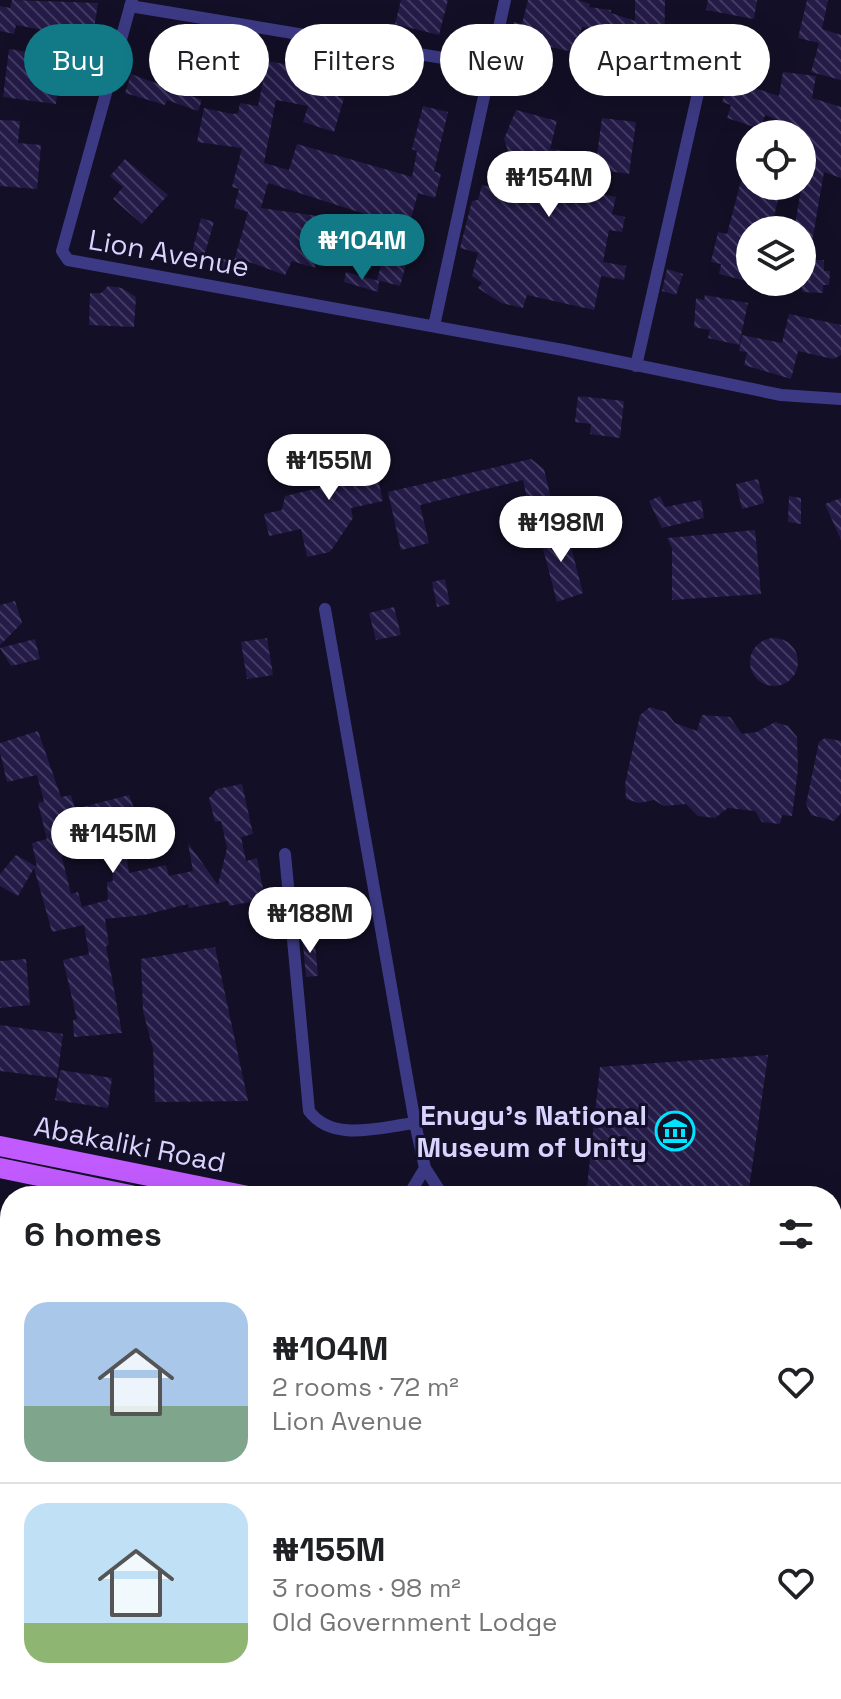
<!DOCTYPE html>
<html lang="en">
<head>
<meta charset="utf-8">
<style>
	body { margin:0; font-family:"Space Grotesk",sans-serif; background:#f6f6f6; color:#202124; height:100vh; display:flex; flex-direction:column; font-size:30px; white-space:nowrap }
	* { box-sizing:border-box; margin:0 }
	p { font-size:26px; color:#757577 }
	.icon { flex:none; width:44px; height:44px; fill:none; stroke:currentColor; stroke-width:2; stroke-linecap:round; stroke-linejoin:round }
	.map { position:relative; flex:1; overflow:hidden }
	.drawer { position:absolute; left:0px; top:1186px; width:842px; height:514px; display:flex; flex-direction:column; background:#fff; border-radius:32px 32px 0 0; box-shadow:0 8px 32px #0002 }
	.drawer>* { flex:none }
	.guide { position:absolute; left:24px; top:24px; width:794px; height:72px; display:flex; gap:16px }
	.tools { position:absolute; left:736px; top:120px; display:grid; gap:16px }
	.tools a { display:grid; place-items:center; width:80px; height:80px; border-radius:50%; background:#fff; box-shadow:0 8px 32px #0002; font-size:40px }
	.price { position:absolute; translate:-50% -68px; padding:0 18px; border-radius:28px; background:#fff; color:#222; font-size:26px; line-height:52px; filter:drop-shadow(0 2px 4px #0008) }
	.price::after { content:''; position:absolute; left:50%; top:48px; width:24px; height:18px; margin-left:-12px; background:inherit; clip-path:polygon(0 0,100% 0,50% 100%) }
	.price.on { background:#127987; color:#fff }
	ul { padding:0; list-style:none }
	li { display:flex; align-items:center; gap:24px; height:200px; padding:0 24px }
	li+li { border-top:2px solid #e0e0e0 }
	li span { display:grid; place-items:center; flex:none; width:224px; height:160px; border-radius:24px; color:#555 }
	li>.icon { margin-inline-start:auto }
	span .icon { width:96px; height:96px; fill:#fffc; stroke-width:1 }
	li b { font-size:34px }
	h2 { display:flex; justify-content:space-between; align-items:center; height:96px; padding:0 24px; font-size:34px }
	.tag { padding:0 28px; border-radius:36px; background:#fff; box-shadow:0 8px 32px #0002; font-size:28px; line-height:72px }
	.tag.on { background:#127987; color:#fff }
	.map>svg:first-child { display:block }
</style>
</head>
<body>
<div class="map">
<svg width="841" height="1699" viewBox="0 0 841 1699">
	<defs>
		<pattern id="building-back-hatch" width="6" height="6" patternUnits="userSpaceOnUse" patternTransform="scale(2)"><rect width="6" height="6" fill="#241b47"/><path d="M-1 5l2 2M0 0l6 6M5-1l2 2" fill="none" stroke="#433b63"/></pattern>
	</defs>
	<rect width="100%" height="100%" fill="#130f26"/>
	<path fill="url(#building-back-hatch)" fill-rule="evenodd" d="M12 0 98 3 92 41 64 37 56 104 3 97 9 49 40 54 43 30 16 25 14 34 0 31V6L10 8Z
		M401 0H448L439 35 395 24Z
		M528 0H578L590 4 589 7 611 10V13L635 21V0H665L664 50 679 52 674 87 646 83 644 94 583 84 587 53 601 55 605 31 582 27 574 52 511 39 514 22 522 24Z
		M708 0H757L754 19 706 10Z
		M807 0H828L822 29 841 35V80L811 72 819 43 798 38Z
		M293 42 305 44 301 75 341 85 338 97 344 98 334 132 303 122 308 106 276 100 264 163 289 170 297 144 412 177 417 151 412 149 423 106 448 112 434 171 441 174 435 198 418 193 403 247 410 250 400 286 377 280 393 223 268 183 261 208 325 217 315 268 292 261 285 275 249 262 247 275 216 270 218 258 234 261 248 212 234 208 239 189 232 187 242 148 197 142 204 108 233 114 238 113 240 103 258 106 267 61 290 65Z
		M783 72 816 76 812 98 841 107V178L824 172 809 260H824V271H830L829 285H823V293L802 292V230H794L809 144 802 142V129L765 115 760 129 727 118 731 105 722 102 730 80 779 96Z
		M131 74 202 100 198 111 167 100 165 105 125 93Z
		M516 110 557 121 550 149 597 155 602 118 636 122 629 174 581 167 578 189 616 197 612 214 625 217 622 232 609 230 603 262 626 266 624 280 601 276 594 310 527 295 523 308 501 303 478 288 482 283 472 276 478 253 460 248 472 201 478 200 482 185 520 195 528 162 510 157 504 139Z
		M0 120 20 121 18 143 41 145 37 189 0 186Z
		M125 159 168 195 142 224 113 199 123 187 110 176Z
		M741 181 750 186H781L771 230 750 225V282L719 274 721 264 711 262 718 232 727 234Z
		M201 218 214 222 204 256 192 252Z
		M667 269 683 274 676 295 662 291Z
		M346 272 379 281 378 292 344 282Z
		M108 286 122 288 136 297 134 327 89 325 90 293H101Z
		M705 295 748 303 739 345 708 338 710 330 694 327 696 298 704 300Z
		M789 314 841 325V355L833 359 798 351 791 379 744 365 747 352 739 351 742 335 782 343Z
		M578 396 624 401 620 438 590 434 591 424 575 422Z
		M371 448 383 501 351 508 353 518 330 552 307 557 301 529 269 536 264 514 282 510 285 496 324 487 318 460Z
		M531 459 544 469 553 507 530 512 523 480 420 505 429 543 401 550 388 492Z
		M758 479 764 503 742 509 736 484Z
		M660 496 665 507 701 500 704 518 662 528 649 501Z
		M789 496 801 498V524L788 522Z
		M841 498V540L825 504Z
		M566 528 583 593 557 602 539 533Z
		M755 530 761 594 672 600V548L667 538Z
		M445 579 450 604 437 607 432 582Z
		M15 601 22 623 0 645V605Z
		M394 607 401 635 376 640 369 613Z
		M267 638 273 675 247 679 241 642Z
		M750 662a24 24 0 1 1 48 0a24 24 0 1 1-48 0Z
		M35 639 40 659 11 666 0 648Z
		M650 707 666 712 675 723 697 731 702 715 730 717 742 734 757 732 775 722 788 726 797 737 798 769 792 816 782 815 780 824 762 822 755 811 728 808 715 818 698 816 686 804 664 806 654 800 639 803 626 799 625 784 640 715Z
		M38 731 61 797 71 795 75 809 129 795 141 827 123 832 129 873 166 865 169 876 193 871 188 843 218 885 227 848 221 821 215 822 209 798 217 789 242 784 253 834 241 837 246 861 257 858 265 899 229 906 228 901 189 908 188 904 144 915 105 919 109 945 106 946 122 1033 74 1037 73 1020 77 1019 63 960 89 954 84 925 52 932 34 868 18 896 0 886V874L16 855 37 867 32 843 47 839 38 803 44 801 37 775 7 782 0 752V743ZM80 834 111 840 118 867H112L113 881 107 882 108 900 82 907 78 892 71 894 60 849 82 844Z
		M825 738 841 741V813L834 821 811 815 806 804 819 742Z
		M314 933 318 976 306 977 302 934Z
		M215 947 248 1101 155 1102 153 1049 143 1011 141 959Z
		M26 959 30 1005 0 1008V961Z
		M0 1025 63 1034 57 1078 0 1071Z
		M768 1055 748 1196H586L600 1067Z
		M60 1070 112 1078 108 1108 55 1100Z"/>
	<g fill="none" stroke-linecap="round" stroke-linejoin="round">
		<path stroke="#3d3a85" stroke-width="12" d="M132 0 62 251 68 260 563 350 781 395 841 399
			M130 6 491 66
			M434 326 505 0
			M636 366 706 58
			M325 609 415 1123 425 1168 443 1196
			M285 854 309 1111C333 1143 380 1127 415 1123
			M408 1196 425 1168
			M832 1456H841
			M0 1480 10 1479"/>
		<path stroke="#6f6bff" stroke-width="18" d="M832 1671 841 1674"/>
		<path stroke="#c25bff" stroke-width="20" d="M0 1146 248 1196
			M0 1168 135 1196
			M832 1272 841 1271
			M832 1304H841
			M832 1657 841 1633
			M816 1699 820 1690
			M836 1699 841 1687"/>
		<g stroke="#00e5ff" stroke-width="7">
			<path id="rail" d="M832 1678H841
				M504 1699 614 1690"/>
		</g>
		<use href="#rail" stroke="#130f26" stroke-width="4" stroke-dasharray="12" stroke-linecap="butt"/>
	</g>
	<defs>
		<g id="museum-ring" transform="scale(2)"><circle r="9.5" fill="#130f26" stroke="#00e5ff" stroke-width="1.5"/><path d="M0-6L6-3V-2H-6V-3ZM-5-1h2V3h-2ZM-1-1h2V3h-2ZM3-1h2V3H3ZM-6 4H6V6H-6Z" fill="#00e5ff"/></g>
	</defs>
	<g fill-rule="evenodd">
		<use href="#museum-ring" x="675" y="1131"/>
	</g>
	<g text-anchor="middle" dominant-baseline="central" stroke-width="6" stroke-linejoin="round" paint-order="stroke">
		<g font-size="28" fill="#d9d4ff" stroke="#130f26">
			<text transform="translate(169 253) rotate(10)">Lion Avenue</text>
			<text transform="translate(130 1144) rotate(11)">Abakaliki Road</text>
		</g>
		<g font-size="28" font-weight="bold" fill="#d9d4ff" stroke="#130f26" text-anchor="end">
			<text x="647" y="1115">Enugu's National<tspan x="647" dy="32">Museum of Unity</tspan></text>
		</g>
	</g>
</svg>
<div class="tools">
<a><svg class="icon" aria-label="locate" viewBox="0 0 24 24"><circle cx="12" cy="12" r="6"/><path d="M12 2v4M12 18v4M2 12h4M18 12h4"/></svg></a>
<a><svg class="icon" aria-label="layers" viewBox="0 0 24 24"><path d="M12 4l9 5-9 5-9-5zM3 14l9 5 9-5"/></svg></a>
</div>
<b class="price" style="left:549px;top:219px">₦154M</b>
<b class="price on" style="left:362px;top:282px">₦104M</b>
<b class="price" style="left:329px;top:502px">₦155M</b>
<b class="price" style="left:561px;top:564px">₦198M</b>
<b class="price" style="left:113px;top:875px">₦145M</b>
<b class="price" style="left:310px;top:955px">₦188M</b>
<div class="guide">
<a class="tag on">Buy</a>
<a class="tag">Rent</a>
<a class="tag">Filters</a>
<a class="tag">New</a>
<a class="tag">Apartment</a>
</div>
<section class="drawer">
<h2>6 homes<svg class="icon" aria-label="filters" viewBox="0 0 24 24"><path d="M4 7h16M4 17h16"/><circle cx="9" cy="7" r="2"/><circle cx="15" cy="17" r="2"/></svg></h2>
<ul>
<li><span style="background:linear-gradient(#a9c7e8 65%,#7fa58c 0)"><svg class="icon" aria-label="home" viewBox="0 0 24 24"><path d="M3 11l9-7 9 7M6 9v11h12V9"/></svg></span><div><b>₦104M</b><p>2 rooms · 72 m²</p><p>Lion Avenue</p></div><svg class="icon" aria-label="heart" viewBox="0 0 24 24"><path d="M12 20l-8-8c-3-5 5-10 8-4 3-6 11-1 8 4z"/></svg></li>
<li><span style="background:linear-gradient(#bfe0f5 75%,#8fb573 0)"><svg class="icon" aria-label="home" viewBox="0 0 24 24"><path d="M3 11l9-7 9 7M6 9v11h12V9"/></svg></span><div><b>₦155M</b><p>3 rooms · 98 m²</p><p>Old Government Lodge</p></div><svg class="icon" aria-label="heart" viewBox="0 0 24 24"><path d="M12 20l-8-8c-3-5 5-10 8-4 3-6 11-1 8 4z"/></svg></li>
</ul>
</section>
</div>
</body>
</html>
